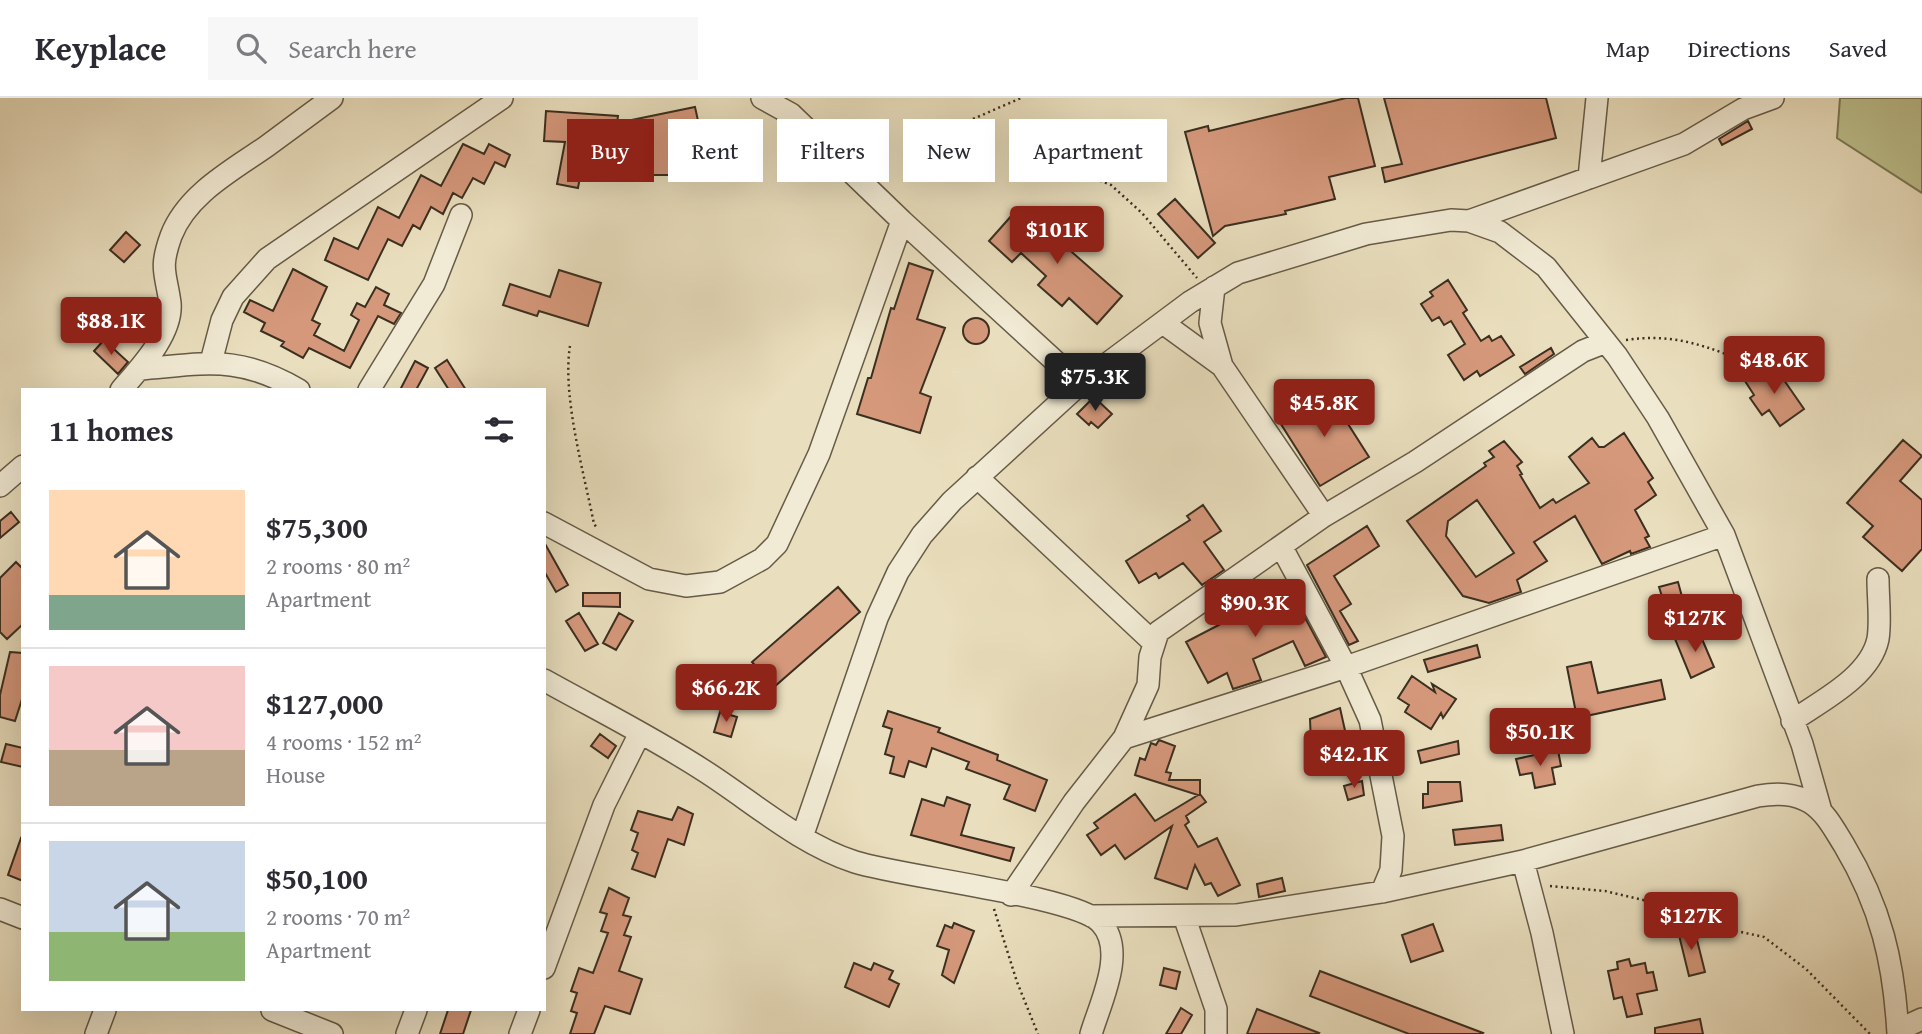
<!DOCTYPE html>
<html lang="en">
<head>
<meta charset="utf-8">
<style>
	body { margin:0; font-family:"Gentium Book Plus",serif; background:#f7f7f7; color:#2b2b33; height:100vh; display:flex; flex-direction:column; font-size:26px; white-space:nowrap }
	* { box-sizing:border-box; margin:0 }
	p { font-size:23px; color:#7c7c81 }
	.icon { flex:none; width:38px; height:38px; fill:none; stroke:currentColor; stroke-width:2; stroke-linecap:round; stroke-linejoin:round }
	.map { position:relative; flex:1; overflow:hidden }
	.details { position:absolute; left:21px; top:290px; width:525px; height:623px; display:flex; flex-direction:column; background:#fff; border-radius:0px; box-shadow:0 7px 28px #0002 }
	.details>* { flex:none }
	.guide { position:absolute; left:567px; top:21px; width:665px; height:63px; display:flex; gap:14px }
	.price { position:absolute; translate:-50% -60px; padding:0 16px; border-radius:7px; background:#8f2418; color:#fff; font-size:23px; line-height:46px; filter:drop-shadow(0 2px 4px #0008) }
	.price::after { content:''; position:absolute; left:50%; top:42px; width:21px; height:16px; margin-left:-10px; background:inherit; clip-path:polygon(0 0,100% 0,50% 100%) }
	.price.active { background:#222; color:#fff }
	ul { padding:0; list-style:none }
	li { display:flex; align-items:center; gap:21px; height:175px; padding:0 28px }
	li+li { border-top:2px solid #e1e1e2 }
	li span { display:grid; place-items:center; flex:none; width:196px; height:140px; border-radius:0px; color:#555 }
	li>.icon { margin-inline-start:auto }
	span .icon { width:84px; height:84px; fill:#fffc; stroke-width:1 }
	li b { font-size:30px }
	h2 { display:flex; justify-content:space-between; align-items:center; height:84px; padding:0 28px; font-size:30px }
	.chip { padding:0 24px; border-radius:0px; background:#fff; box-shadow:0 7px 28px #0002; font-size:24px; line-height:63px }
	.chip.active { background:#8f2418; color:#fff }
	header { display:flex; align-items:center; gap:42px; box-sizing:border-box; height:98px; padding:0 35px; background:#fff; border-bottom:2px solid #e1e1e2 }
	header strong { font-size:33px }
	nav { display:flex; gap:38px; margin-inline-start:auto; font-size:24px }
	.search { width:490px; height:63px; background:#f7f7f7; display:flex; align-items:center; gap:18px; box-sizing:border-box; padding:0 24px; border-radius:0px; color:#7c7c81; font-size:26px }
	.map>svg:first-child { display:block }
</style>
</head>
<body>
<header>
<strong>Keyplace</strong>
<div class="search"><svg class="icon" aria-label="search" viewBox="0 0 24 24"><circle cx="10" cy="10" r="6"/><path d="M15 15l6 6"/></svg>Search here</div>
<nav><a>Map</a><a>Directions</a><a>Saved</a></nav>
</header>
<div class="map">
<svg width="1922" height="936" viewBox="0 0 1922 936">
	<rect width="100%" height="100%" fill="#e9debd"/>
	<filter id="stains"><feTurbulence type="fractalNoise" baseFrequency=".00286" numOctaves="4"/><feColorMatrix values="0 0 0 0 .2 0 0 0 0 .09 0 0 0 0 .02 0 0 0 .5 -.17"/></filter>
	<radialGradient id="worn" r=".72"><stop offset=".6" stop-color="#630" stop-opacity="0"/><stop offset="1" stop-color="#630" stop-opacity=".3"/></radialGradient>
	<path fill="#bcc08d" stroke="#7c7856" stroke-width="2" d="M1840 0H1922V95L1837 40Z"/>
	<path fill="#d5987b" stroke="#3b2f20" stroke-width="2" fill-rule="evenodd" d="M1346 0H1358L1375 68 1329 79 1335 101 1285 113 1286 116 1225 128 1213 138 1185 34 1208 28 1209 33Z
		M1384 0H1546L1556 40 1385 84 1382 70 1402 66Z
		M695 9 704 50 711 49 713 58 745 54 747 67 678 77H628V49L586 46 578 90 557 86 565 44 544 43 546 13 618 18 617 25Z
		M1748 23 1752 31 1722 47 1719 41Z
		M463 46 484 56 489 46 510 57 505 69 495 64 484 86 473 80 462 100 453 95 443 116 431 109 420 131 413 127 402 148 388 141 368 182 325 162 334 140 358 151 378 109 399 120 421 77 441 88Z
		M1175 101 1215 145 1198 160 1158 116Z
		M1058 111 1067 120 1058 130 1063 135 1057 141 1122 198 1097 226 1069 200 1062 208 1038 187 1046 178 1021 155 1012 164 989 143 1013 116 1036 136Z
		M126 134 140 147 124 164 110 152Z
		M909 165 933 173 917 221 945 230 920 295 931 299 920 335 857 316 868 280H871L891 210 894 211Z
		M293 171 327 189 312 222 320 226 314 237 344 253 359 222 351 217 357 205 365 209 376 189 389 196 384 207 401 215 394 226 378 218 350 270 309 250 303 260 281 248 284 244 261 233 265 225 244 214 250 202 273 213Z
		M559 172 601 185 588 228 539 213 537 218 503 207 510 186 550 199Z
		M1448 182 1467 212 1463 215 1481 243 1489 238 1492 243 1501 238 1514 257 1480 278 1477 273 1464 282 1448 257 1465 246 1451 223 1444 227 1439 219 1432 223 1421 206 1433 198 1430 194Z
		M963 233a13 13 0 1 1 26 0a13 13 0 1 1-26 0Z
		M104 242 128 264 118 276 94 253Z
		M1551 250 1554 256 1525 276 1520 269Z
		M447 262 459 281 466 292H449L435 270Z
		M415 263 428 270 416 292H400Z
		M1766 268 1772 276 1777 272 1804 311 1780 328 1769 312 1762 317 1750 300 1754 297 1745 283Z
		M1327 293 1369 359 1320 388 1279 323Z
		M1094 299 1112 316 1098 330 1091 324 1089 327 1077 316Z
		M1624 335 1653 380 1648 384 1656 397 1635 412 1649 438 1645 440 1650 449 1631 456 1630 453 1602 466 1575 418 1534 444 1547 463 1517 482 1521 494 1489 505 1463 498 1407 423 1486 368 1484 365 1494 359 1489 353 1504 343 1522 364 1517 368 1522 376 1520 377 1540 410 1553 401 1556 405 1589 385 1569 359 1592 340 1599 349H1604ZM1477 402 1514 455 1476 479 1446 438 1448 423Z
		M1903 342 1922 358 1900 383 1922 402V451L1902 473 1863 439 1873 428 1847 405Z
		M1203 407 1221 433 1204 444 1224 472 1202 487 1183 465 1159 480 1156 475 1139 485 1126 463 1190 422 1187 418Z
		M11 414 19 424 0 440V423Z
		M1367 428 1379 448 1334 478 1351 506 1340 513 1358 543 1349 547 1307 467Z
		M544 444 568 487 556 494 544 473Z
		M16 464 23 471V526L7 541 0 534V480Z
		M1286 484 1326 559 1305 568 1293 543 1253 561 1261 582 1233 591 1227 575 1208 585 1186 544 1263 504 1260 496Z
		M1678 484 1684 506 1666 511 1659 489Z
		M838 489 860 514 774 589 752 564Z
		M583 495H620V509L583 508Z
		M579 515 598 546 585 553 566 523Z
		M619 515 633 523 616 552 603 545Z
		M1699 534 1714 569 1691 580 1675 541Z
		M1477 547 1480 559 1428 574 1424 562Z
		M10 554 23 555V598L15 623 0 619V597Z
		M1591 564 1598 595 1661 582 1665 601 1577 620 1567 569Z
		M1412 578 1435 594 1432 586 1456 601 1443 620 1441 615 1431 631 1405 614 1409 607 1398 600Z
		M1340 610 1346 637 1311 645 1310 621Z
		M888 613 940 630 938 634 998 657 997 662 1047 682 1035 713 1004 701 1010 687 966 671 969 664 932 650 926 669 909 663 904 679 890 675 894 659 885 656 892 631 883 628Z
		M720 614 737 619 731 639 714 634Z
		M1574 625 1579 641 1554 648 1549 632Z
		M600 636 616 648 608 660 591 648Z
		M1159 642 1175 648 1166 674 1171 675 1169 682H1200V696L1206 704 1186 718 1189 724 1185 727 1198 749 1217 740 1240 787 1218 798 1211 785 1205 787 1195 767 1187 791 1155 780 1172 728 1125 761 1115 747 1101 757 1087 737 1098 730 1094 725 1135 696 1155 723 1198 697 1135 677 1140 660 1145 662 1151 645 1156 647Z
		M1458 643 1459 656 1421 665 1418 653Z
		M6 646 23 650V669L1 664Z
		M1558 652 1561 668 1552 670 1555 686 1535 690 1532 675 1520 677 1516 661Z
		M1362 683 1364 697 1348 702 1344 688Z
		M1428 684H1460L1462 703 1423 710V696H1428Z
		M947 699 970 707 961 737 1014 750 1010 763 911 737 922 701 944 708Z
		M678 709 693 716 684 747 668 741 655 779 632 771 638 755 632 752 638 735 631 732 638 713 672 722Z
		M1501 727 1503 742 1455 747 1453 732Z
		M21 740 23 741V783L8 777Z
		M1282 780 1285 793 1259 799 1257 786Z
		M609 790 629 800 623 817 631 819 624 837 631 839 619 873 642 881 630 916 605 908 594 936H570L577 915 571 913 577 895 571 893 579 870 593 875 608 835 601 833 607 816 600 814Z
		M954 825 974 833 954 885 942 877 949 852 937 848 945 827 952 830Z
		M1433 826 1443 853 1411 864 1402 837Z
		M1694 830 1705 874 1689 878 1678 833Z
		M1629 861 1631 868 1645 865 1647 875 1653 874 1657 892 1637 896 1642 916 1627 919 1622 899 1614 901 1608 873 1618 871 1617 864Z
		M854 865 871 872 874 865 893 873 889 881 899 886 889 909 845 889Z
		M1164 870 1180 874 1176 891 1160 887Z
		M1320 873 1483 935 1482 936H1409L1310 898Z
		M1181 910 1192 917 1181 936H1166Z
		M1257 911 1319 935 1318 936H1247Z
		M448 912H471L463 936H440Z
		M1700 921 1703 936H1655V930Z"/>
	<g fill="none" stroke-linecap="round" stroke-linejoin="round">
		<g stroke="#665b47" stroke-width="24">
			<path id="minor" d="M762 0 791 16 902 123 1080 286
				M1589 80 1597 0
				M1469 123 1684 46 1743 11 1773 0
				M1214 189 1210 225 1222 268 1324 418
				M1163 225 1222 268
				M211 264 222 222 233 199 267 161 502 0
				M139 271C205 266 238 256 299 292
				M121 292C139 271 173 236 170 205 166 175 159 171 171 138 187 96 233 72 267 48 289 32 310 16 332 0
				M369 292 434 186 461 117
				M977 379 1153 544
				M0 388 23 368
				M544 425 649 481 686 488 720 484 762 461 777 446 819 356 902 123
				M1281 448 1346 569 1370 622 1393 738 1391 772 1382 794
				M544 582C598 612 654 640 706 674 754 705 800 746 855 764 902 779 1076 798 1101 825 1127 853 1100 905 1091 936
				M1792 623C1821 603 1870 579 1878 541 1881 523 1878 500 1878 481
				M1124 640 1346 569 1724 437
				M802 739 877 520 898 474 922 437 952 403 1080 286 1190 204 1238 175 1366 136 1451 122 1469 123 1500 134 1546 169 1617 258 1658 320 1724 437 1802 646 1821 713
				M1523 763 1542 835 1563 936
				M1011 797 1074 704 1124 640 1148 587 1150 559 1158 534 1324 418 1415 364 1583 253 1606 244
				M0 811 23 820
				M1091 818 1236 817 1382 794 1523 763 1758 698C1777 695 1794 695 1811 705 1826 715 1834 731 1844 747 1881 809 1894 864 1898 936
				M1184 818 1216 911V936
				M544 870 604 707 640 635
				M272 912 332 936
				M1898 932 1922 921
				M96 936 105 912
				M407 936 416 912
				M520 936 529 912"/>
		</g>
		<path stroke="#3b2f20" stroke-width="2.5" stroke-dasharray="2 3.5" stroke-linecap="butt" d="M973 21 1021 0
			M1010 60 1042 68H1062L1111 87 1142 115 1197 180
			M1626 242C1666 236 1695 244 1731 258
			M570 248C562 298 584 375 594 426L598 431
			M1550 788 1605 793 1673 809 1718 829 1764 839 1806 871 1870 936
			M994 811 1017 884 1038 936"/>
		<use href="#minor" stroke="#f1ead4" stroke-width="21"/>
	</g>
	<rect width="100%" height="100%" filter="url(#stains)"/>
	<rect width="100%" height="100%" fill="url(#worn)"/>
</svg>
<b class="price" style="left:1057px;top:168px">$101K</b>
<b class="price" style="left:111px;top:259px">$88.1K</b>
<b class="price" style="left:1774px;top:298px">$48.6K</b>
<b class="price active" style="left:1095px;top:315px">$75.3K</b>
<b class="price" style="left:1324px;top:341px">$45.8K</b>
<b class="price" style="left:1255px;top:541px">$90.3K</b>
<b class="price" style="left:1695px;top:556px">$127K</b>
<b class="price" style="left:726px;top:626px">$66.2K</b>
<b class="price" style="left:1540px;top:670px">$50.1K</b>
<b class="price" style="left:1354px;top:692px">$42.1K</b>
<b class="price" style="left:1691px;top:854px">$127K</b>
<div class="guide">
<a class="chip active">Buy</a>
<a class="chip">Rent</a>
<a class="chip">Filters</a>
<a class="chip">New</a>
<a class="chip">Apartment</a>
</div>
<section class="details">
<h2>11 homes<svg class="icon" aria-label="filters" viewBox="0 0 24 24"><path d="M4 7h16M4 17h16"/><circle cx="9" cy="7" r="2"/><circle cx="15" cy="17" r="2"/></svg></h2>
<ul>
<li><span style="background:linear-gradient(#ffd9b3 75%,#7fa58c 0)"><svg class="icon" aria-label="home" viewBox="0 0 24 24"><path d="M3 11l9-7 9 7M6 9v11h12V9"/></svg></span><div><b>$75,300</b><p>2 rooms · 80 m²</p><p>Apartment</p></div></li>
<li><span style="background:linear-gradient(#f6c9c9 60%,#b9a48a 0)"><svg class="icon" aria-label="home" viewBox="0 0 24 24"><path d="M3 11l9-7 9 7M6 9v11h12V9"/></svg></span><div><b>$127,000</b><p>4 rooms · 152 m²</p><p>House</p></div></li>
<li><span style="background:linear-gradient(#c9d6e8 65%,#8fb573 0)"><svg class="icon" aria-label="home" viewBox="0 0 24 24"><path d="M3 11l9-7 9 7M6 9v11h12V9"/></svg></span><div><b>$50,100</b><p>2 rooms · 70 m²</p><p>Apartment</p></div></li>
</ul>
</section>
</div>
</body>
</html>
